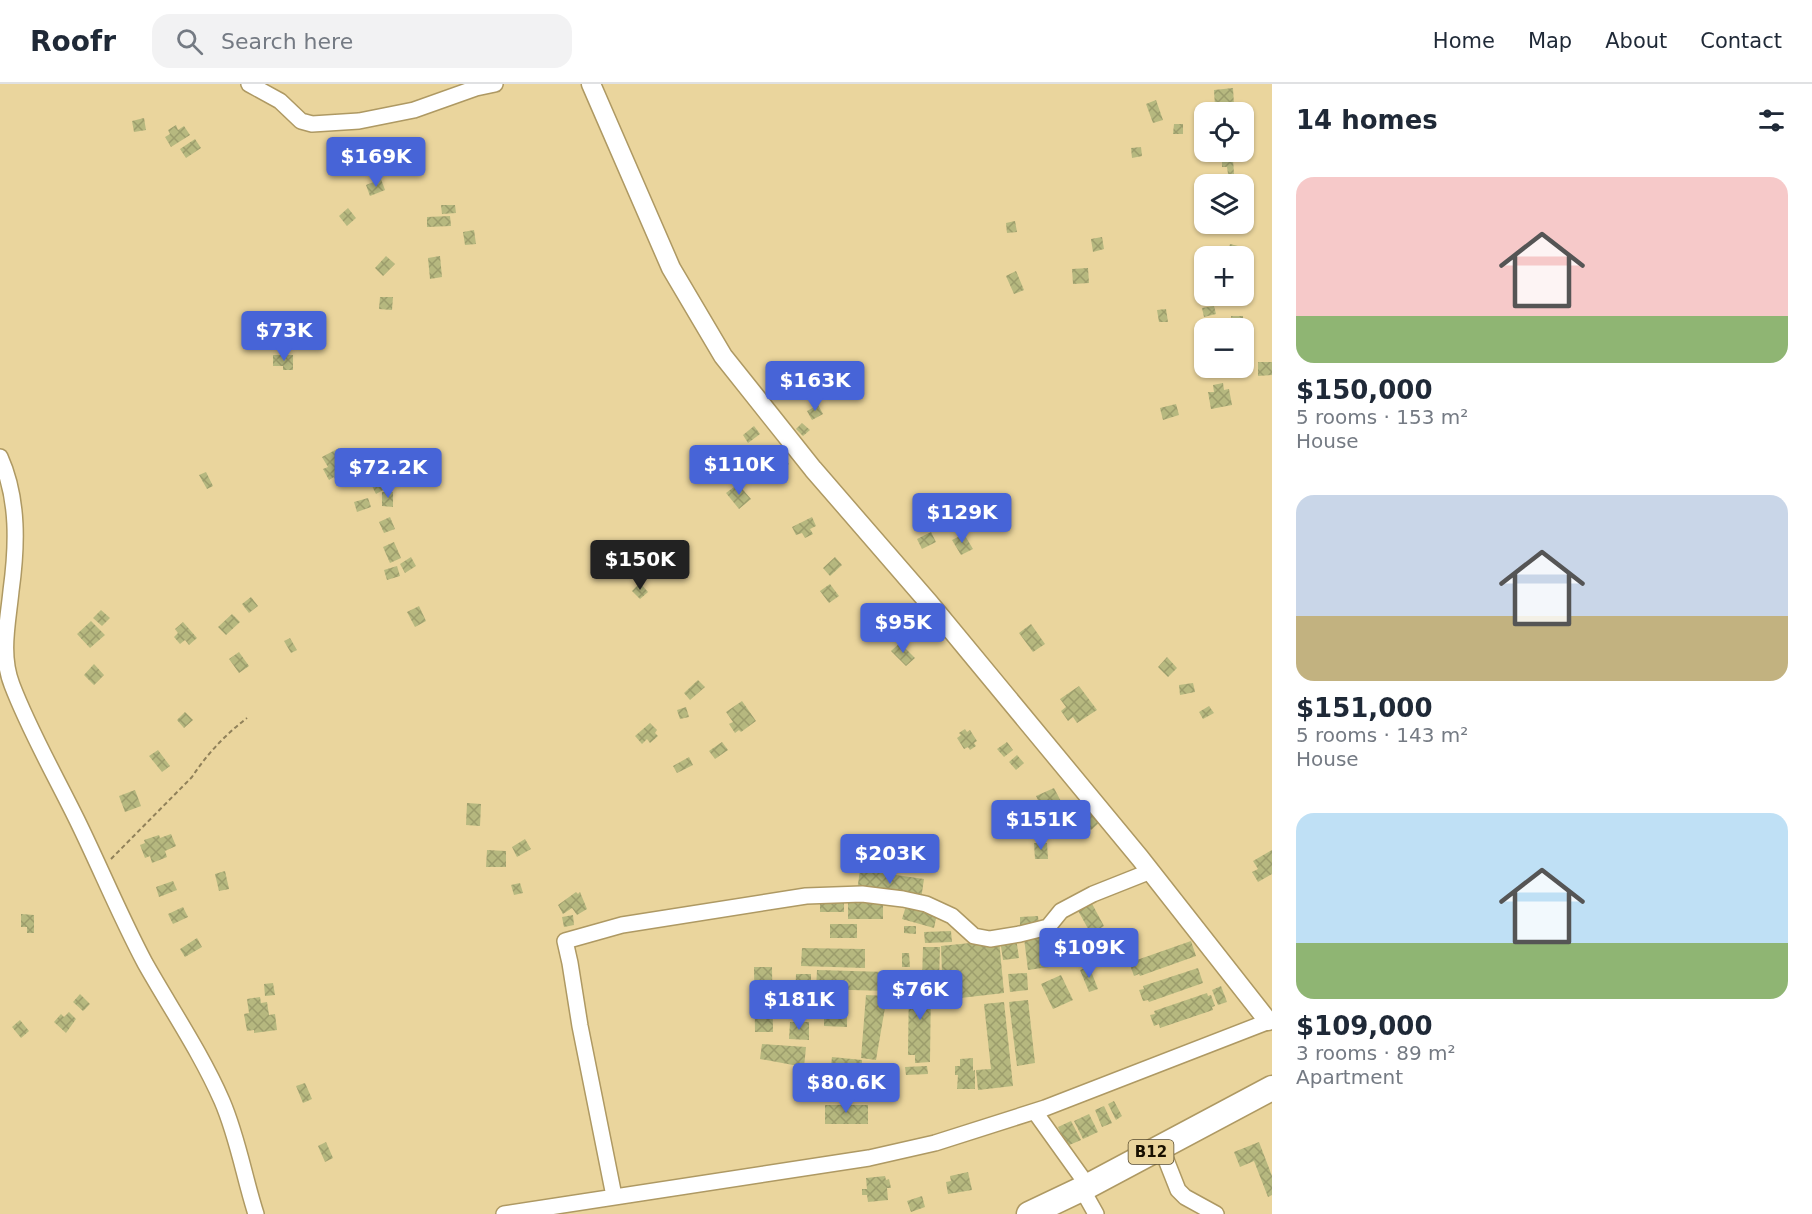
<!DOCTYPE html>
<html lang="en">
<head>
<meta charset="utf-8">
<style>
	body { margin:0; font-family:"DejaVu Sans",sans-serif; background:#f2f2f3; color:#1f2937; height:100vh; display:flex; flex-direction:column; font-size:22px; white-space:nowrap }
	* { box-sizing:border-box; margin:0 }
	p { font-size:20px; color:#747a83 }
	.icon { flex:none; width:33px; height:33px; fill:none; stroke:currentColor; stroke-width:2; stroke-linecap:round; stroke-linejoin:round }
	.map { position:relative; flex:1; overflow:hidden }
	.sheet { display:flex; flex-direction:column; background:#fff; width:540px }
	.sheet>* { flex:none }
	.controls { position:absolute; left:1194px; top:18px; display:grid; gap:12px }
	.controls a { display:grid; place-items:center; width:60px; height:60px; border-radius:12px; background:#fff; box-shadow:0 2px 4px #0004; font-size:30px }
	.price { position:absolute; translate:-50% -51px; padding:0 14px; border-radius:6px; background:#4764d7; color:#fff; font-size:20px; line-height:39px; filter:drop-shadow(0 2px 3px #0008) }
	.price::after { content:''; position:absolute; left:50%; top:36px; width:18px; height:14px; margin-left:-9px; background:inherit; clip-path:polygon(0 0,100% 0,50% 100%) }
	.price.current { background:#222; color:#fff }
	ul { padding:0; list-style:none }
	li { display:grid; align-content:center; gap:12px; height:318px; padding:0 24px }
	li span { display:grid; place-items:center; height:186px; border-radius:18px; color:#555 }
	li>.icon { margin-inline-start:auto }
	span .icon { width:108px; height:108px; fill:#fffc; stroke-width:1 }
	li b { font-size:26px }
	h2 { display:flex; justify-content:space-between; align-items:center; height:72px; padding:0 24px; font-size:26px }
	header { display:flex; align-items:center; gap:36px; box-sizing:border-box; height:84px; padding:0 30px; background:#fff; border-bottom:2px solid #e0e1e3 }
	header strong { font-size:28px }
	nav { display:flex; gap:33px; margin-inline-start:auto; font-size:21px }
	.search { width:420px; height:54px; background:#f2f2f3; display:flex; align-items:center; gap:15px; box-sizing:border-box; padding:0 21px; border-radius:18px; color:#747a83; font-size:22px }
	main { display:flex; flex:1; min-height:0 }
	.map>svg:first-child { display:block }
</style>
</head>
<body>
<header>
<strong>Roofr</strong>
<div class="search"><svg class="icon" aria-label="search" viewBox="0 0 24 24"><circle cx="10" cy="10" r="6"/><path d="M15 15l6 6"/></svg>Search here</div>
<nav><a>Home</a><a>Map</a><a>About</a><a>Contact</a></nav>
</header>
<main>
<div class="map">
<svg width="1272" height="1130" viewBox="0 0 1272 1130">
	<defs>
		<pattern id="building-cross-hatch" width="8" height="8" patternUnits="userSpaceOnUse" patternTransform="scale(1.5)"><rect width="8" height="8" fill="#b6b87f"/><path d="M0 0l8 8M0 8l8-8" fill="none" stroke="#9c9d6c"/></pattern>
	</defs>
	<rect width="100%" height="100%" fill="#ead59d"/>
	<path fill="url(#building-cross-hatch)" d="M1233 4 1234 21 1215 23 1214 6Z
		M1156 16 1163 36 1153 39 1146 20Z
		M144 34 146 46 134 48 132 37Z
		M1174 40H1183V50H1173Z
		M176 41 178 46 184 42 190 51 171 63 165 53 170 50 168 46Z
		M195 55 201 64 186 74 180 65Z
		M1141 63 1142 72 1132 74 1131 64Z
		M1222 75H1233L1234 90H1228L1227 83H1222Z
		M381 95 385 106 370 112 366 101Z
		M441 121H455L456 129 442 130Z
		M348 124 356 134 347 142 339 132Z
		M450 132 451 142 427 143V133Z
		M1015 137 1017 148 1007 149 1006 139Z
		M474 146 476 160 465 161 463 148Z
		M1102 153 1104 165 1093 168 1091 155Z
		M1230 160 1242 163 1239 172H1227Z
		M386 172 395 180 383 192 375 184Z
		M440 172 442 193 430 195 428 174Z
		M1088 184 1089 199 1073 200 1072 185Z
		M1016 187 1024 206 1014 210 1006 192Z
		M380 213H393L392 226 379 225Z
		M1214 222 1216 230 1204 233 1202 224Z
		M1166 225 1168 238H1159L1157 226Z
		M1231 232H1243V244H1232Z
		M273 271H293V286H283V282H273Z
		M1258 278H1272V291L1258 292Z
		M1223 299 1224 306 1229 305 1232 321 1211 325 1208 308H1214L1213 301Z
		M1176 320 1179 331 1163 336 1160 324Z
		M818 321 823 330 812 336 807 327Z
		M802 339 810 346 803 352 796 345Z
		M754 342 760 350 748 359 743 351Z
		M339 364 353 388 336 397 334 393 329 396 323 385 328 383 322 373Z
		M782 370 789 380 781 385 774 375Z
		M206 388 213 402 207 405 199 391Z
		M380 395 385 405 376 410 371 400Z
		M738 400 751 415 739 425 726 409Z
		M382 408H393V423L382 422Z
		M368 414 371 423 357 428 354 418Z
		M390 433 395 445 384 449 379 438Z
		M812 433 816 442 810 445 813 450 805 454 802 449 796 451 792 443Z
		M931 448 936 458 922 465 917 455Z
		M964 450 973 465 961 471 952 456Z
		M394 458 401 474 390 479 383 463Z
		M411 473 416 482 405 489 400 480Z
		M835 473 842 481 830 492 823 484Z
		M397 482 400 492 387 496 384 486Z
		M640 499 648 508 640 515 632 507Z
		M830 500 839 512 829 519 820 507Z
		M251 513 258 522 249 529 242 520Z
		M419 522 426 537 415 543 407 528Z
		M101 526 110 534 102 542 93 534Z
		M232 530 240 538 226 551 218 543Z
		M91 537 105 551 90 564 77 550Z
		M183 538 197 554 189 561 185 556 180 560 174 553 178 549 175 545Z
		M1031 540 1045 560 1033 568 1019 549Z
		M290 554 297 566 291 569 284 557Z
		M900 559 915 574 906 582 891 567Z
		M239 568 249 582 239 589 229 575Z
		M1167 573 1177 584 1168 593 1158 583Z
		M94 580 104 591 94 601 84 591Z
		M698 596 705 603 690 616 684 609Z
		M1193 599 1195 608 1180 611 1179 601Z
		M1079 602 1097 626 1077 639 1073 633 1068 637 1061 627 1066 623 1060 615Z
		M742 617 756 637 741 648 739 646 735 649 729 640 733 638 726 628Z
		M1209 622 1214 629 1203 635 1199 628Z
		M686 623 689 633 680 635 677 626Z
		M185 628 193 636 184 644 177 636Z
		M650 639 657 646 655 649 658 652 650 659 647 655 642 660 635 652Z
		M965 645 967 648 970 646 977 657 974 659 976 662 970 666 968 663 964 665 957 654 961 651 959 649Z
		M722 658 728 666 715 675 709 667Z
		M1007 658 1013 666 1004 673 997 665Z
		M158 666 170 682 162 688 149 672Z
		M1017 671 1024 679 1016 686 1009 678Z
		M689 673 693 681 677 689 673 682Z
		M1054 704 1066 727 1048 736 1046 732 1041 735 1037 727 1042 724 1036 712Z
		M135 706 141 722 125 728 119 712Z
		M467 719 481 720 480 742 466 741Z
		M1091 729 1100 738 1091 746 1083 736Z
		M171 750 176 762 165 767 167 773 152 779 150 772 145 774 140 761 145 759 144 756 159 751 160 754Z
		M525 755 531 765 517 773 512 763Z
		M1034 759H1047L1048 775H1035Z
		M487 766 506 767V783H486Z
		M1272 766V790L1258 798 1252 788 1258 785 1253 777Z
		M860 786 924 795 921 815 857 807Z
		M225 787 229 805 219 807 215 790Z
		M173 797 177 806 159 813 156 803Z
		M520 799 523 809 514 811 511 801Z
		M576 808 578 810 580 808 587 825 577 831 572 824 563 830 558 821Z
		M820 814H844V828H820Z
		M1090 816 1104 842 1091 850 1076 823Z
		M848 817H883V835H848Z
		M906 822 937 830 934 844 902 835Z
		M183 823 188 833 173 840 168 830Z
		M21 830 34 831V849H27V843H21Z
		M573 831 574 841 564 843 562 833Z
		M1038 832 1039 843 1020 844V833Z
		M830 840H857V854H830Z
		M904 842H916V850L904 849Z
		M1118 844 1125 857 1101 870 1094 857Z
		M951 847 952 858 925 859 924 848Z
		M1045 851 1049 883 1028 886 1024 854Z
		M197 854 202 863 185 873 180 865Z
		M1016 854 1019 874 1003 876 1000 856Z
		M999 856 1004 909 943 916 941 862Z
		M1191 857 1196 872 1140 892 1139 890 1134 892 1130 881 1135 879 1134 877Z
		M923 863H940L939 897 922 896Z
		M802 864 865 865V884L801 882Z
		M902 869H909L910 883H902Z
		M1089 882 1098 905 1089 908 1080 886Z
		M754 883H772L773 948H755Z
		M1198 884 1203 899 1149 918 1148 916 1143 917 1139 906 1144 905 1143 902Z
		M817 886 887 888V907L816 905Z
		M1027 889 1028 906 1010 908 1008 890Z
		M796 890H811V932L794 934Z
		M1061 891 1073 916 1053 925 1041 900Z
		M909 897 931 898 930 978 915 979V971H908Z
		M273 899 275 911 265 912 264 900Z
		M1221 902 1227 918 1218 921 1212 906Z
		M1207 909 1208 912 1211 911 1215 922 1212 923 1213 926 1160 944 1159 940 1154 942 1150 931 1155 930 1154 927Z
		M80 910 90 920 83 927 73 918Z
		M866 911 887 912 876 976 861 974Z
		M260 913 261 919 267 918 269 931 275 930 277 946 254 949V946L247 947 244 930 249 929 247 915Z
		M1028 916 1035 979 1017 982 1009 918Z
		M1004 918 1013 1002 978 1006 976 986 991 985 984 920Z
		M69 928 76 935 66 949 54 938 61 930 64 933Z
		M824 928H847V943L824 942Z
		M20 936 29 947 21 954 12 943Z
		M790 938H809V956L789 955Z
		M762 960 806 963 804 983 760 975Z
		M832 973 862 976 861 994 830 989Z
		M973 974V987L975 986V1005H957L958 991H955V982H960V975Z
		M927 982 928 990 906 991 905 983Z
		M305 999 312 1015 303 1019 296 1002Z
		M1114 1017 1122 1032 1116 1036 1108 1020Z
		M825 1021H868V1040H825Z
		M1104 1022 1112 1039 1102 1043 1095 1026Z
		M1089 1030 1098 1048 1083 1055 1074 1037Z
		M1071 1037 1081 1056 1067 1062 1058 1043Z
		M326 1058 333 1074 325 1078 318 1062Z
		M1259 1058 1272 1092V1111L1268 1113 1254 1077 1240 1083 1234 1068Z
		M968 1088 972 1106 948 1110 946 1098 951 1097 950 1092Z
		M885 1092 886 1096 889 1095 891 1104H887L888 1116 868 1118 867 1111H862V1105H867L866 1094Z
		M922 1112 925 1123 911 1128 907 1117Z"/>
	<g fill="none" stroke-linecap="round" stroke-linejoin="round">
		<g stroke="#ae9963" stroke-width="18">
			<path id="minor" d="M249 0 280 17 301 37 312 40 359 37 414 26 476 4 495 0
				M0 373C19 415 17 463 11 507 8 538 0 571 12 601 30 648 55 691 77 736 100 783 120 832 145 879 171 925 201 969 222 1017 238 1054 244 1093 256 1130
				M1035 1028 1088 1102
				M1161 1063 1178 1106 1185 1113 1216 1130
				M1082 1105 1096 1130
				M614 1112 580 942 570 879 565 857 622 841 806 812 862 810 903 815 926 820 952 832 974 852 990 855 1020 850 1048 843 1061 827 1093 810 1151 787
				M504 1130 869 1074 935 1059 1045 1024 1272 936"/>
		</g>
		<g stroke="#ae9963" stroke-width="21">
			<path id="tertiary" d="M591 0 671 184 723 272 813 385 930 520 1140 774 1268 937"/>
		</g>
		<g stroke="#ae9963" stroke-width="27">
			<path id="trunk" d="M1029 1130 1088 1102 1272 1004"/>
		</g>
		<path stroke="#90815a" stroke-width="2" stroke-dasharray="4.5 3" stroke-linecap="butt" d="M111 775 192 693C207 670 225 651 247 634"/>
		<use href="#minor" stroke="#fff" stroke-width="15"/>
		<use href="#tertiary" stroke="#fff" stroke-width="18"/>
		<use href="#trunk" stroke="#fff" stroke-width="24"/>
	</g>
	<g text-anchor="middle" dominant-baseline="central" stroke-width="4.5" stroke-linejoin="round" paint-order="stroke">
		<rect fill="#ead59d" stroke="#574b2f" stroke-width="1.5" x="1128.5" y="1056" width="45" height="24" rx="4.5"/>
		<g font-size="15" font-weight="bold" fill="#181000">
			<text x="1151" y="1068">B12</text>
		</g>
	</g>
</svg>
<div class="controls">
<a><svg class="icon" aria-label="locate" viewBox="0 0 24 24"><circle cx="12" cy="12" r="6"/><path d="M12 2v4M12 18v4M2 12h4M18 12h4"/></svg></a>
<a><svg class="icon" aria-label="layers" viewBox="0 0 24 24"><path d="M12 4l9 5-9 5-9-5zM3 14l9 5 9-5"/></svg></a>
<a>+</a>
<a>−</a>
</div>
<b class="price" style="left:376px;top:104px">$169K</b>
<b class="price" style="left:284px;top:278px">$73K</b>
<b class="price" style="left:815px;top:328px">$163K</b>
<b class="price" style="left:739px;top:412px">$110K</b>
<b class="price" style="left:388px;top:415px">$72.2K</b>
<b class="price" style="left:962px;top:460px">$129K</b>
<b class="price current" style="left:640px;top:507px">$150K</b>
<b class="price" style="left:903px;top:570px">$95K</b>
<b class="price" style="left:1041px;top:767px">$151K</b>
<b class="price" style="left:890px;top:801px">$203K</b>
<b class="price" style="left:1089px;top:895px">$109K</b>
<b class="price" style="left:920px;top:937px">$76K</b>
<b class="price" style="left:799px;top:947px">$181K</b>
<b class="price" style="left:846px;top:1030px">$80.6K</b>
</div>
<section class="sheet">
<h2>14 homes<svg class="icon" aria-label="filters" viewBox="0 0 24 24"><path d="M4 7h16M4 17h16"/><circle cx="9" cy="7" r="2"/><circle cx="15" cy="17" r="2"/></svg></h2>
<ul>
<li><span style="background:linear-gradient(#f6c9c9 75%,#8fb573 0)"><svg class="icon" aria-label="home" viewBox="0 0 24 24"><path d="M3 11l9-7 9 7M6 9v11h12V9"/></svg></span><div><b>$150,000</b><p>5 rooms · 153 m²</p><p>House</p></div></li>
<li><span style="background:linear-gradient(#c9d6e8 65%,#c2b280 0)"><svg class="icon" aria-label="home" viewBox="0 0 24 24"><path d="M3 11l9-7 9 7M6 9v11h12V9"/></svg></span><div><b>$151,000</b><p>5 rooms · 143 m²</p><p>House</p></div></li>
<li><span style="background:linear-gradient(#bfe0f5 70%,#8fb573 0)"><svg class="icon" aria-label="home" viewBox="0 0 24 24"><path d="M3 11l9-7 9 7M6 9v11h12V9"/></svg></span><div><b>$109,000</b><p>3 rooms · 89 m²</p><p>Apartment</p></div></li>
</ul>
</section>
</main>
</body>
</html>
